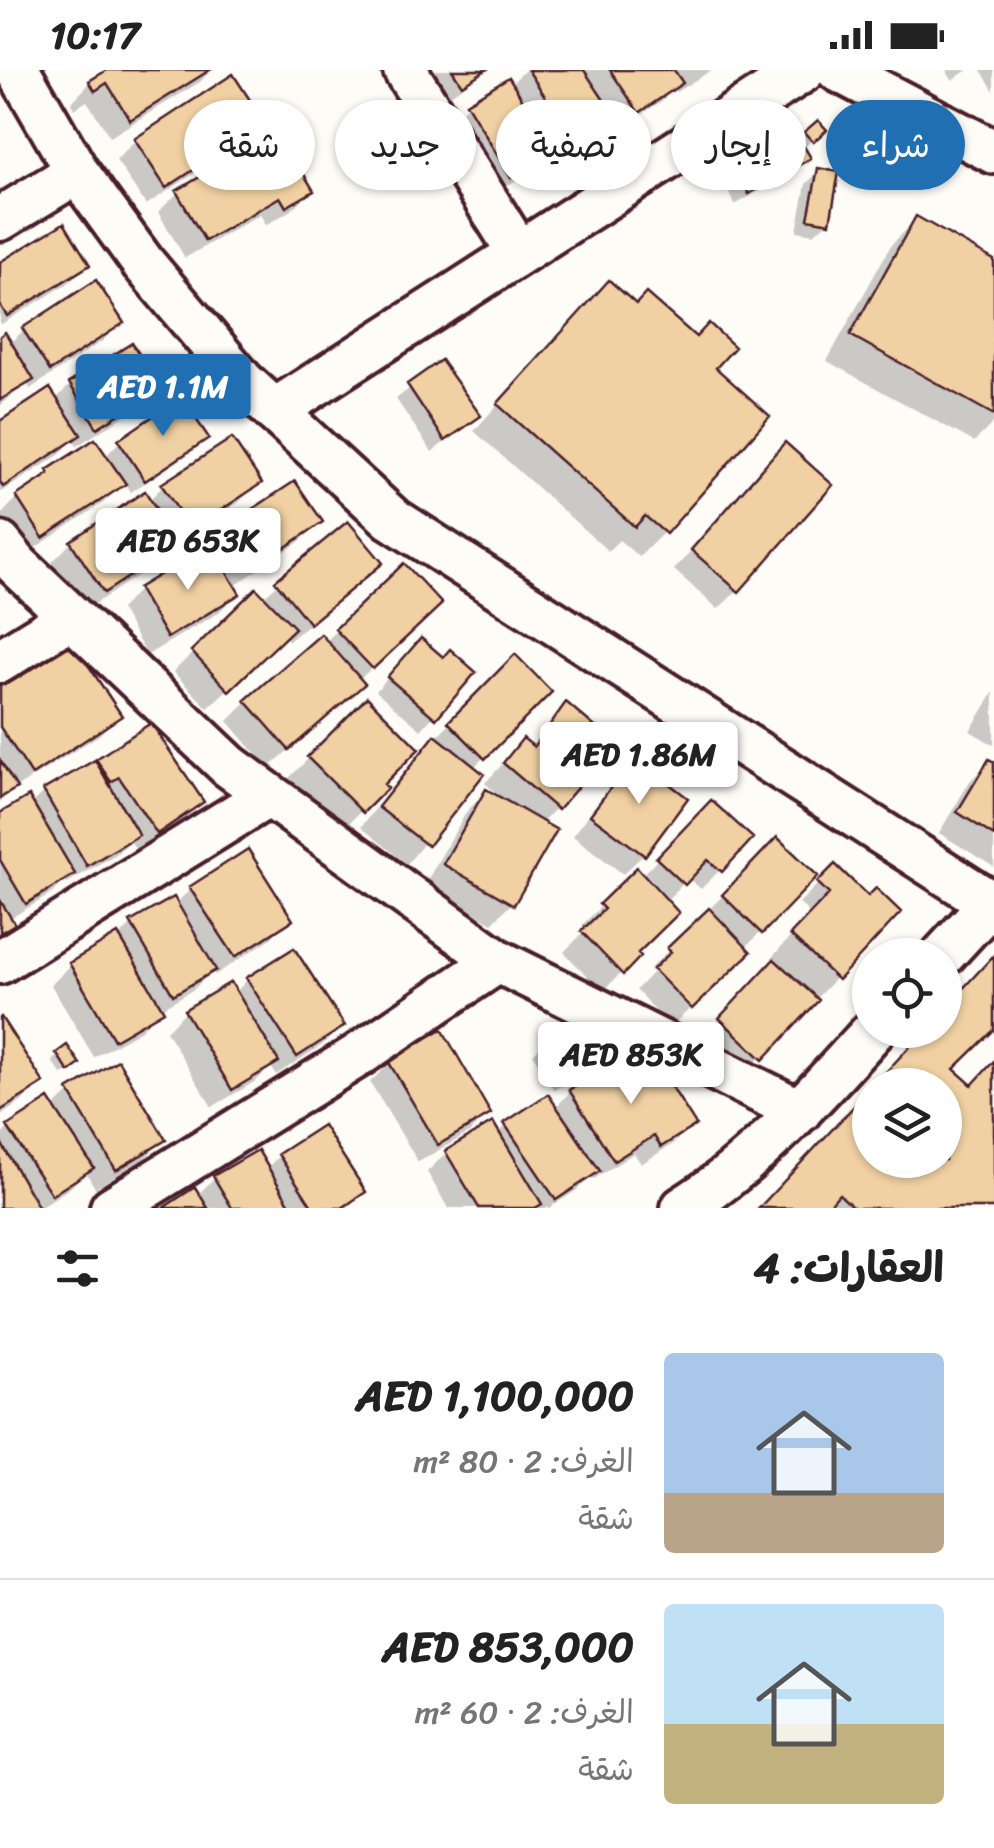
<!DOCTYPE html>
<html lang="ar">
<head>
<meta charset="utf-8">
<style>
	body { margin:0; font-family:Sriracha,"Playpen Sans Arabic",sans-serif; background:#f6f6f6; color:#222; direction:rtl; height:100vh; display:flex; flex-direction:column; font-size:38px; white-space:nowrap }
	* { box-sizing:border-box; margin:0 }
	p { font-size:32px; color:#767676 }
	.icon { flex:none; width:55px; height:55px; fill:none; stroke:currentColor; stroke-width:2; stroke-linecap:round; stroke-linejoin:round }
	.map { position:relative; height:1138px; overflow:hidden; direction:ltr }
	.panel { display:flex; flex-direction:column; background:#fff; flex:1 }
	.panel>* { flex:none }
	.top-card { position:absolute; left:30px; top:30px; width:935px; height:90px; direction:rtl; display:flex; gap:20px }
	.tools { position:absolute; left:852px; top:868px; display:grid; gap:20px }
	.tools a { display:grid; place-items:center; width:110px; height:110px; border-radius:50%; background:#fff; box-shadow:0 2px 8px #0004; font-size:50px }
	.price { position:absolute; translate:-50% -85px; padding:0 22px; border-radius:10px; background:#fff; color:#222; font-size:32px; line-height:65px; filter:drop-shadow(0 2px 5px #0008) }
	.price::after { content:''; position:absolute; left:50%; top:60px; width:30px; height:22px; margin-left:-15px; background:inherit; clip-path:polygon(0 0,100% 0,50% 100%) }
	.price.on { background:#1f6fb2; color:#fff }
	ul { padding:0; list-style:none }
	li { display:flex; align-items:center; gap:30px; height:250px; padding:0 50px }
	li+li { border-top:2px solid #e0e0e0 }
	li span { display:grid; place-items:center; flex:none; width:280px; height:200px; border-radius:10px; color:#555 }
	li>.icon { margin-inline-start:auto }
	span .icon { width:120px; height:120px; fill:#fffc; stroke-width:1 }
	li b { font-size:42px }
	h2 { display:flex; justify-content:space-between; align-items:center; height:120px; padding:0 50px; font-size:42px }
	.tag { padding:0 35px; border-radius:45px; background:#fff; box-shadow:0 2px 8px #0004; font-size:35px; line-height:90px }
	.tag.on { background:#1f6fb2; color:#fff }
	.status { display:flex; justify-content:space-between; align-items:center; height:70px; padding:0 50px; background:#fff; direction:ltr }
	.status svg { height:28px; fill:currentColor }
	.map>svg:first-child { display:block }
</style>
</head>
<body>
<div class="status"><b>10:17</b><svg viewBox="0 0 49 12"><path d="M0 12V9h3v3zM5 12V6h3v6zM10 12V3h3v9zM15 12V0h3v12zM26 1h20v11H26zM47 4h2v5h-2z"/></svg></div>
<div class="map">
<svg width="994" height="1138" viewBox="0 0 994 1138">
	<rect width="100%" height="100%" fill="#fdfcf7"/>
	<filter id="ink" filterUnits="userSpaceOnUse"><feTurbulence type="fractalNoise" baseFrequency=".01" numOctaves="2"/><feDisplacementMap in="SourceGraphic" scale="20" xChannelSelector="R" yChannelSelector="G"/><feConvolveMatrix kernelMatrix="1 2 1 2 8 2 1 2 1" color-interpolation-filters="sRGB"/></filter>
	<g filter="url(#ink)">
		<path fill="#0003" d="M112 0H211L200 12 110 67 87 31 74 39 71 33 90 13Z
			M431 0H487L449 26Z
			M525 0H712L676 22 674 19 660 32 619 60 610 48 592 66 555 90 550 83 532 101 491 125 448 55 468 35 511 14Z
			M946 0H968L952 10Z
			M981 0H994V21Z
			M262 53 243 72 146 135 116 90 136 70Z
			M818 54 824 60 803 78 808 87 795 100 735 135 726 118 739 105 799 71Z
			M819 101 827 152 814 164 797 161 806 114Z
			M311 121 291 140 266 155 260 144 185 188 158 142 178 123Z
			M916 150 994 193V352L974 372 827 291 891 175Z
			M0 195H87L67 214 0 255Z
			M584 238 713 298 664 462 639 487 619 470 608 481 474 361Z
			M121 253 101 272 30 319 27 313 0 336V268L9 274 24 260Z
			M132 276 158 318 138 337 77 376 73 370 59 385 0 423V354L55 330 70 315Z
			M441 294 478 346 432 382 396 329Z
			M181 330 206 368 193 381 131 422 124 412 103 433 23 486 0 450V446L17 428 48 402 105 387 119 372Z
			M766 395 738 520 718 539 674 500Z
			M258 413 239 432 177 473 157 493 84 541 52 492 71 473 148 431 163 416Z
			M319 452 300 471 233 517 237 523 218 543 147 585 120 539 139 520 218 495 207 479 226 460Z
			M348 454 380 493 289 571 284 565 208 638 173 602 256 521 262 528Z
			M404 497 419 553 359 610 343 633 268 698 228 651 247 632 325 572Z
			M408 584 443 590 473 602 421 660 376 621Z
			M515 588 549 622 473 698 481 704 407 794 361 757 416 687Z
			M0 615 119 645 99 665 11 721 0 732Z
			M994 622V675L970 661Z
			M367 630 381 714 384 718 342 760 289 708Z
			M566 635 556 738 541 754 512 833 492 853 425 814 467 741 486 722 502 731 503 729 485 713 524 671 531 677Z
			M634 690 685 728 643 785 623 804 573 766 615 710Z
			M98 691 201 732 181 751 137 781 130 771 116 784 67 813 65 811 53 823 9 849 12 854 0 865V746L31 735 44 722Z
			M989 692 994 695V797L939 763 970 711Z
			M692 752 720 800 701 819 688 808 665 832 635 883 638 886 602 922 564 882 586 860 582 855 637 801 642 806Z
			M758 790 814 806 744 879 748 882 671 957 636 920 653 902 650 899Z
			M835 797 868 829 898 842 742 1007 701 969 777 890 773 886 811 845 799 833Z
			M191 819 290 849 270 869 215 905 212 901 194 919 160 939 141 960 94 987 51 915 71 895 118 868 132 854 175 834Z
			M293 881 342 955 322 975 276 1005 271 996 256 1011 212 1037 166 961 185 942 235 923 247 910Z
			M994 888V954L950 999 971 1017 994 992V1138H761L870 1020V1090H945V1015H875L926 960H945V940Z
			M0 951 41 1013 21 1032 0 1046Z
			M546 971 607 984 594 996 554 1020 533 984Z
			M58 985 71 999 62 1005 52 991Z
			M627 986 644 1014 692 1054 673 1074 641 1094 634 1083 594 1109 591 1105 577 1120 549 1138H448L427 1102 446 1083 492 1056 497 1064 506 1055 555 1038 570 1022Z
			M390 993 488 1043 469 1063 418 1092 370 1012Z
			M70 1022 163 1070 144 1089 95 1118 86 1102 71 1117 39 1138H0V1067L8 1058 52 1039Z
			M280 1085 363 1122 347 1138H167L194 1121 197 1126 214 1108 266 1099Z"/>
		<path fill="#f1d1a3" stroke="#4a1f2b" stroke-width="2.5" d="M107 0H210L130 50 107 13 95 21 89 11Z
			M452 0H486L462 15Z
			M528 0H584L615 47 575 73Z
			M610 0H674L683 13 639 43Z
			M233 4 265 53 166 118 134 69Z
			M509 7 554 82 511 108 466 33Z
			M818 50 827 60 813 72 804 62Z
			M278 61 314 121 286 137 280 127 205 171 176 121Z
			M799 68 811 88 749 124 737 103Z
			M818 98 839 102 830 153 808 149Z
			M916 146 994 190V345L850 265Z
			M64 153 90 195 7 246 0 235V192Z
			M96 210 124 253 50 301 22 258Z
			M609 210 636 234 646 223 696 267 709 253 735 277 716 298 770 346 666 464 645 446 635 457 497 334Z
			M5 262 34 310 0 330V266Z
			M132 273 161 318 97 358 69 313Z
			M441 290 481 346 445 371 407 314Z
			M50 318 81 365 3 417 0 412V351Z
			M181 327 209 368 145 411 118 370Z
			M232 368 262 413 191 460 161 414Z
			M95 369 126 414 43 468 16 426 49 404 47 400Z
			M785 372 833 415 739 522 691 480Z
			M295 411 323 452 253 499 224 458Z
			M145 421 179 474 104 523 70 471Z
			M348 451 383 493 310 554 275 511Z
			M201 480 211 497 220 491 240 524 167 568 138 518Z
			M404 493 442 534 373 599 335 559Z
			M256 518 295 558 229 621 191 581Z
			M321 564 365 614 289 680 245 630Z
			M69 566 122 646 32 705 0 657V612Z
			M421 568 443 587 450 579 476 602 436 649 387 607Z
			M515 584 552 622 485 689 448 652Z
			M367 627 419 679 384 714 388 718 363 743 307 687Z
			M566 632 615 674 558 740 503 693 523 668 534 677Z
			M151 653 204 732 157 764 119 707 111 712 96 689Z
			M435 665 484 704 428 776 378 737Z
			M634 687 688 728 645 786 590 745Z
			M989 689 994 692V766L957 742Z
			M0 690 17 718 0 728Z
			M95 690 139 765 87 796 43 720Z
			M486 719 557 760 514 835 443 794Z
			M29 726 75 804 26 834 0 790V743Z
			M711 730 753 768 722 802 708 790 685 815 656 788Z
			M777 767 818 806 762 864 722 825Z
			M248 779 293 850 235 887 189 817Z
			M835 794 868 826 876 818 901 842 838 910 790 865 829 824 817 812Z
			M637 797 679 843 638 883 641 886 623 905 581 861 604 839 599 834Z
			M174 827 216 900 173 925 130 852Z
			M0 830 15 854 0 863Z
			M709 838 751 882 692 939 653 899 671 882 667 878Z
			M118 864 164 941 114 970 69 893Z
			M294 878 345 956 297 987 246 908Z
			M994 885V960L954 999 972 1015 994 991V1138H854L839 1124 827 1138H759L870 1019V1090H945V1015H874L925 960H945V938Z
			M774 889 819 930 763 990 719 948Z
			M231 912 279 992 232 1020 184 940Z
			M587 944 610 984 567 1009 544 969Z
			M1 947 44 1013 0 1041V948Z
			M442 959 491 1044 438 1075 388 991Z
			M67 975 80 994 69 1002 56 983Z
			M628 983 645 1010 661 1000 696 1055 661 1077 654 1066 614 1091 569 1020Z
			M118 990 166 1070 116 1100 68 1020Z
			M548 1024 600 1101 556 1130 504 1053Z
			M49 1029 94 1098 52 1125 7 1056Z
			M493 1052 542 1134 535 1138H479L445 1081Z
			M323 1055 366 1122 342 1138H313L278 1084Z
			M0 1071 39 1138H0Z
			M258 1080 292 1138H232L213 1106Z
			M195 1117 208 1138H163Z"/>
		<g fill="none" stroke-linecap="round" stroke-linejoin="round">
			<g stroke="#4a1f2b" stroke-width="50">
				<path id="minor" d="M18 0 77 102 143 193 243 312 391 448 994 835
					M405 0 519 183
					M838 0 994 82
					M0 149 77 102
					M274 341 804 0
					M0 474 17 495 229 696 498 891 800 1041
					M0 591 71 547
					M943 885 991 833
					M0 892 269 725
					M112 1138 357 986 498 891
					M683 1138C757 1092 816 1024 874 960"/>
			</g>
			<use href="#minor" stroke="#fdfcf7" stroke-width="42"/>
		</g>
	</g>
</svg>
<div class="tools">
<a><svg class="icon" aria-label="locate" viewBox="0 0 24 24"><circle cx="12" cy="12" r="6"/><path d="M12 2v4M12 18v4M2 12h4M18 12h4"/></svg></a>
<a><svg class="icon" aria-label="layers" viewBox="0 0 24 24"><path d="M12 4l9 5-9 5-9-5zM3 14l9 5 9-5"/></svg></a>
</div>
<b class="price on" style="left:163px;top:369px">AED 1.1M</b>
<b class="price" style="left:188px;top:523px">AED 653K</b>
<b class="price" style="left:639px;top:737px">AED 1.86M</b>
<b class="price" style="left:631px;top:1037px">AED 853K</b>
<div class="top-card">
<a class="tag on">شراء</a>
<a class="tag">إيجار</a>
<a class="tag">تصفية</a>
<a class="tag">جديد</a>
<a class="tag">شقة</a>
</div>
</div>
<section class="panel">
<h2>العقارات: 4<svg class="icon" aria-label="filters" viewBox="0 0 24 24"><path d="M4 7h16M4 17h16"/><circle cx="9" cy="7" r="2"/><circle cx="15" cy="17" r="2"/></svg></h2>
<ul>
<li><span style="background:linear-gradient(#a9c7e8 70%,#b9a48a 0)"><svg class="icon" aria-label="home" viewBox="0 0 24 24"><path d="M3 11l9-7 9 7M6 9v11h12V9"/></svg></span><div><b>AED 1,100,000</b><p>الغرف: 2 · 80 m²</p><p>شقة</p></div></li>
<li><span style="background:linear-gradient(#bfe0f5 60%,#c2b280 0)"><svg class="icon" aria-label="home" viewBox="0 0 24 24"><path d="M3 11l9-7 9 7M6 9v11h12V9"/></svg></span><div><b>AED 853,000</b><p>الغرف: 2 · 60 m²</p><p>شقة</p></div></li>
</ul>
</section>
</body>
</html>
